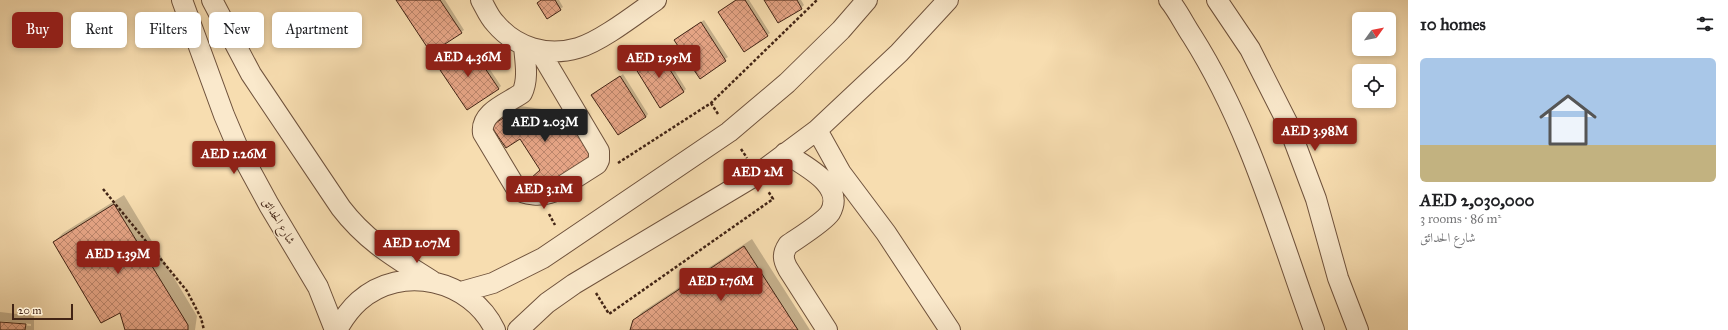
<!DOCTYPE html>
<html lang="en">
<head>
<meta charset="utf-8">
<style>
	body { margin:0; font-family:"IM FELL Great Primer",Amiri,serif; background:#f6f6f6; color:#202124; height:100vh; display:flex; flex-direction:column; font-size:15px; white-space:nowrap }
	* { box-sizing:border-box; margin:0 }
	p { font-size:13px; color:#757577 }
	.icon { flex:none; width:22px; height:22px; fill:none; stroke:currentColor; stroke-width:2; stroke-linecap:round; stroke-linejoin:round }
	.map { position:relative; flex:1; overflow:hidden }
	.panel { display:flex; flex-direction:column; background:#fff; width:320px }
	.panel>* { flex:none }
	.hud { position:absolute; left:12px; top:12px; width:380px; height:36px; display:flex; gap:8px }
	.needle { width:26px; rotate:57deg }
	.fabs { position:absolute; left:1352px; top:12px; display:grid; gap:8px }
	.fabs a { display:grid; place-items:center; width:44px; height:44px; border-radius:6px; background:#fff; box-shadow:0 2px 6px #0003; font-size:20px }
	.scale { position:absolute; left:12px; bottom:10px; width:61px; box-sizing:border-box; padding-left:4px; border:2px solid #422415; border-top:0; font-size:11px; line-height:14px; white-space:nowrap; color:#422415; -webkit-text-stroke:3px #fae9cc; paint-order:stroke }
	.price { position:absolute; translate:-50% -34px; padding:0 9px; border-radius:4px; background:#8f2418; color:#fff; font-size:13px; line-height:26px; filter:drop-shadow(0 1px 2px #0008) }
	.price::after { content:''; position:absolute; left:50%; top:24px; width:12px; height:9px; margin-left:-6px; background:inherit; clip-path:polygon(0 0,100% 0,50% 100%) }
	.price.on { background:#222; color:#fff }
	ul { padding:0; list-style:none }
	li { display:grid; align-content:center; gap:8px; height:212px; padding:0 12px }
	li+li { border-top:1px solid #e0e0e0 }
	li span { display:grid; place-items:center; height:124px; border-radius:6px; color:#555 }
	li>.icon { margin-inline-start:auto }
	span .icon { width:72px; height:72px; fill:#fffc; stroke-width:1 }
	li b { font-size:17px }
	h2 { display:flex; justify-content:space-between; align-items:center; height:48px; padding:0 12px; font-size:17px }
	.pill { padding:0 14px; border-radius:6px; background:#fff; box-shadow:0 2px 6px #0003; font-size:14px; line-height:36px }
	.pill.on { background:#8f2418; color:#fff }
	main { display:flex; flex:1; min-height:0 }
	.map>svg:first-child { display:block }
</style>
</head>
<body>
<main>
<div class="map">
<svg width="1408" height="330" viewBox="0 0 1408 330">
	<defs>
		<pattern id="building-cross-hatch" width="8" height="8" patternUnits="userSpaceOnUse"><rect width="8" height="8" fill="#e6a586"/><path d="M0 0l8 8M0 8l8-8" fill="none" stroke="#bc866c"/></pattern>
	</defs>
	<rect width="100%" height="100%" fill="#f7ddb0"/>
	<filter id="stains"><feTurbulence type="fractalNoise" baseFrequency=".005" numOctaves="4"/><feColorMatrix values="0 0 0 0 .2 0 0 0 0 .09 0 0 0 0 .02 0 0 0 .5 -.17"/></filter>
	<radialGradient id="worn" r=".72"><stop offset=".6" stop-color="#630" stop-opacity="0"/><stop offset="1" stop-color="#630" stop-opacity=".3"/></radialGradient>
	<path fill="#0003" d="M398 0H445L464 30 461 32Z
		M541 0H559L563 7 547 17Z
		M736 0H749L770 33 745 51 719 12Z
		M766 0H801L804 5 801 8Z
		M704 20 728 57 700 77 678 37Z
		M473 44 501 86 498 89 440 67Z
		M661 49 686 89 683 92 638 64Z
		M623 74 648 114 646 117 593 95Z
		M520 106 571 113 541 170 521 137 495 124Z
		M124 195 197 316 195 330H126L121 311 54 242 63 233Z
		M752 239 810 330H631L634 320 642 312Z
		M0 312 34 316V330H0V323L31 326V324L0 321Z"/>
	<path fill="url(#building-cross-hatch)" stroke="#422415" d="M396 0H440L462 33 431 53Z
		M541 0H555L561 10 547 19 537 3Z
		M736 0H745L768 36 744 52 718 12Z
		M764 0H797L802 9 778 23Z
		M701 22 726 61 700 79 674 40Z
		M470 46 499 89 467 110 438 67Z
		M658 51 684 92 660 108 634 66Z
		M620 76 646 117 618 135 591 95Z
		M517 109 568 116 593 158 539 192 530 179 540 170 520 139 506 148 491 126Z
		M114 204 188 325V330H125L120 313 101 323 53 242Z
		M744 246 798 330H630L633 320Z
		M0 322 26 324 25 330H0Z"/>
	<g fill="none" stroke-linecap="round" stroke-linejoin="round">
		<g stroke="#6f523c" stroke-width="22">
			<path id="minor" d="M182 0 224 115 238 148 269 205 318 287 335 330
				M212 0 251 74 341 208C367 242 396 258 432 281
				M481 0C485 7 489 17 495 23 516 48 547 57 578 48 600 42 636 14 656 0
				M1169 0C1178 11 1184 24 1192 36 1250 128 1277 228 1314 330
				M1217 0 1250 49 1287 122 1316 199 1338 278 1358 330
				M524 46C525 60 529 79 522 93 508 103 480 112 483 133L516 188C525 196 542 196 553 192L597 164 599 160V151L539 50
				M817 130 841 173 886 233 950 330
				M785 153C804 166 846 185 830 213 824 222 798 238 788 245 782 254 783 260 788 269L827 330
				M461 292 493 283 543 258 729 132 787 83 841 30 867 0
				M337 330C343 319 350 309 359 301 402 263 471 280 495 330
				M518 330 547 303 574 284 758 174 817 130 899 53 948 0"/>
		</g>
		<path stroke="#422415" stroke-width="2.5" stroke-dasharray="3 2" stroke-linecap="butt" d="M711 103 718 114
			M741 149 747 158
			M618 163 711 103 817 0
			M103 189 187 291 201 318 204 330
			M549 214 555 225
			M596 293 609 314 773 199 768 191"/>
		<use href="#minor" stroke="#fae9cc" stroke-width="20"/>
	</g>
	<g text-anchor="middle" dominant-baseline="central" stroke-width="3" stroke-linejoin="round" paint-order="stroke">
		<g font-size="12" fill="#422415" stroke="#fae9cc">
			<text transform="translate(279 221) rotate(59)">شارع الحدائق</text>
		</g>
	</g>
	<rect width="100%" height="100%" filter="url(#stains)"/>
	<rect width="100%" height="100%" fill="url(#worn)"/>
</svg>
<div class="fabs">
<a><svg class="needle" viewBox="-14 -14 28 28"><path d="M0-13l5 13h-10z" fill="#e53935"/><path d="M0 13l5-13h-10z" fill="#757577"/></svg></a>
<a><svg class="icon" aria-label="locate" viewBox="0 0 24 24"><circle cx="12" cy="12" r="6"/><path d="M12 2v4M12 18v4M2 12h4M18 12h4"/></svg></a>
</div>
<div class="scale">20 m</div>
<b class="price" style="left:468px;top:78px">AED 4.36M</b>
<b class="price" style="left:659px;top:79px">AED 1.95M</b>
<b class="price on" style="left:545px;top:143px">AED 2.03M</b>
<b class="price" style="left:1315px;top:152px">AED 3.98M</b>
<b class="price" style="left:234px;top:175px">AED 1.26M</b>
<b class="price" style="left:758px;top:193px">AED 2M</b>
<b class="price" style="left:544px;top:210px">AED 3.1M</b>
<b class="price" style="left:417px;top:264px">AED 1.07M</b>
<b class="price" style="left:118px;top:275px">AED 1.39M</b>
<b class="price" style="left:721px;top:302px">AED 1.76M</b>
<div class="hud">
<a class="pill on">Buy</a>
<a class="pill">Rent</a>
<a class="pill">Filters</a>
<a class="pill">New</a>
<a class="pill">Apartment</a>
</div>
</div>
<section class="panel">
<h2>10 homes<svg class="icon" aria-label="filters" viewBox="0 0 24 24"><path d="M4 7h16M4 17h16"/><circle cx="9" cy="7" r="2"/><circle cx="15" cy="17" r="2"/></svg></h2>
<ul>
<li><span style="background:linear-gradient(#a9c7e8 70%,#c2b280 0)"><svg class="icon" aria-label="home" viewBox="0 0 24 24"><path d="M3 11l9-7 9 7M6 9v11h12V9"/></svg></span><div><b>AED 2,030,000</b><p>3 rooms · 86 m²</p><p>شارع الحدائق</p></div></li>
</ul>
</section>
</main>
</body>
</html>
